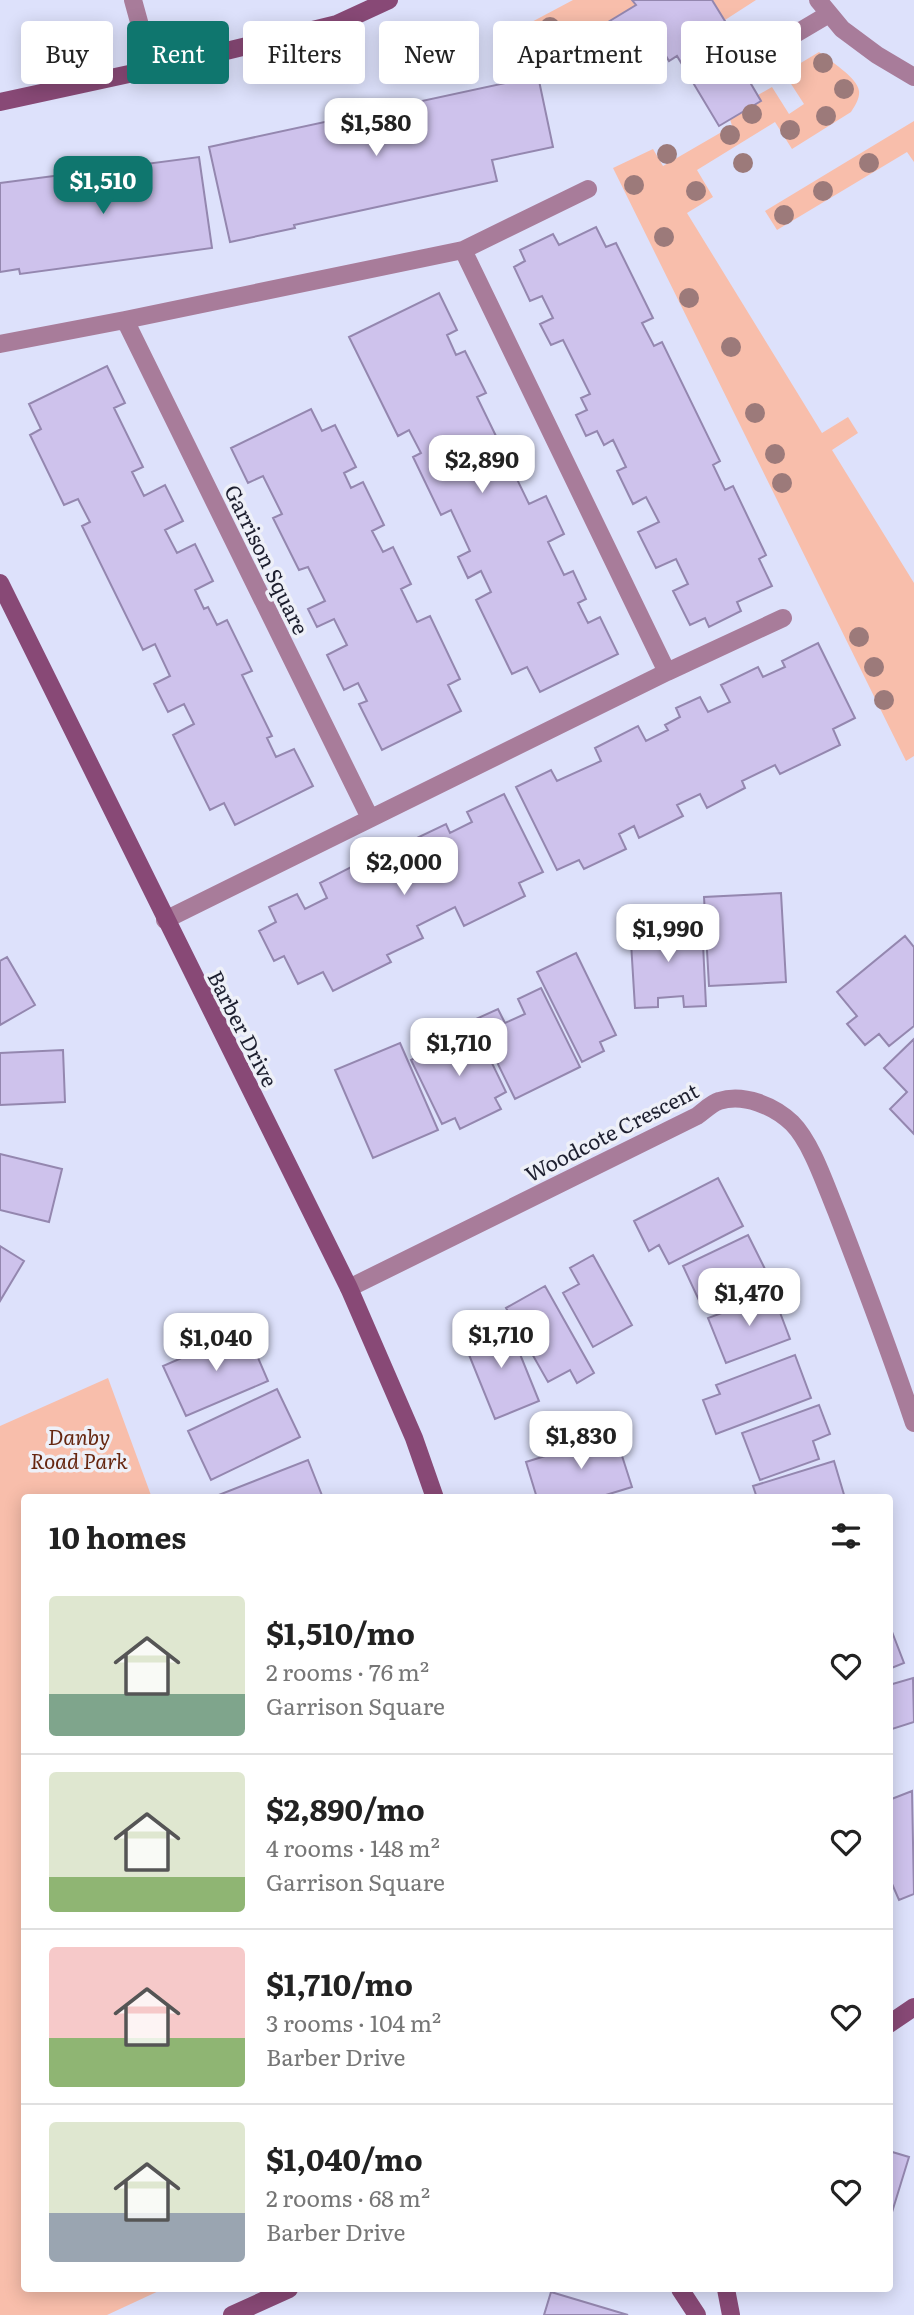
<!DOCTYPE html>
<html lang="en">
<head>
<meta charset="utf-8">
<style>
	body { margin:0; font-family:Literata,serif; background:#f2f2f2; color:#222; height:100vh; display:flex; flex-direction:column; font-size:26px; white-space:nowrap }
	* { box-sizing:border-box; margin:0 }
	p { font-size:23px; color:#767676 }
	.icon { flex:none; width:38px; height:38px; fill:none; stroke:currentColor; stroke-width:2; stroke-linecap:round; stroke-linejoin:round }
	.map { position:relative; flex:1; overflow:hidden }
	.sheet { position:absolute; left:21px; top:1494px; width:872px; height:798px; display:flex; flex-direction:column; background:#fff; border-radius:7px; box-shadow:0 4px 18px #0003 }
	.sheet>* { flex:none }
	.banner { position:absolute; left:21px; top:21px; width:873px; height:63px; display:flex; gap:14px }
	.price { position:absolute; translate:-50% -60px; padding:0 16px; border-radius:14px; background:#fff; color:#222; font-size:23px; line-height:46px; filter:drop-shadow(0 2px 4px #0008) }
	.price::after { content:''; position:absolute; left:50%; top:42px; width:21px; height:16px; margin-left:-10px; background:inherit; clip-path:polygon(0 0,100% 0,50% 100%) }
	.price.current { background:#0f766e; color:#fff }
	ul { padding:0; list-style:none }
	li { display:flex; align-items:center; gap:21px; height:175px; padding:0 28px }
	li+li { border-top:2px solid #e0e0e0 }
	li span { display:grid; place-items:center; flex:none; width:196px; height:140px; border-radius:7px; color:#555 }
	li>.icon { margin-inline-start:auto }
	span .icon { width:84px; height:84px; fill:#fffc; stroke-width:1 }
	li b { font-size:30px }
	h2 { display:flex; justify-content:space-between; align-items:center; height:84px; padding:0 28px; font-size:30px }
	.chip { padding:0 24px; border-radius:7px; background:#fff; box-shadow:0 4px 18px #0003; font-size:24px; line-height:63px }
	.chip.current { background:#0f766e; color:#fff }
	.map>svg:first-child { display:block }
</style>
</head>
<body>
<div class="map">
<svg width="914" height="2315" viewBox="0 0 914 2315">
	<rect width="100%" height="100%" fill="#dde1fb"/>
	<path fill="#f8beab" d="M573 0H632L636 5 581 38 597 66 570 83 558 59 526 25Z
		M712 0H756L725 20Z
		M819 52C829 60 858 78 859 91 860 98 855 106 851 112L792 149 775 122 697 170 713 197 687 213 822 433 848 417 858 433 832 450 914 583V756L906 761 613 168 653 149 663 166 732 126 730 119 761 101 758 95 772 87 789 114 804 104 784 73Z
		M914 121V162L907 152 777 230 765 211Z
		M108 1378 152 1498H24V2289H163L107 2315H0V1426Z"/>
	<path fill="#cec2ec" stroke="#9487af" stroke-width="2" d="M632 0H712L728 26 720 31 761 101 719 126 677 56 669 61 660 46 605 80 580 39 636 5Z
		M538 76 553 147 492 160 497 181 294 225 295 228 230 242 209 147Z
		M199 157 212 248 20 274 19 269 0 272V183Z
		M596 227 606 247 616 243 653 318 642 323 654 346 662 342 720 461 713 465 725 490 733 486 766 555 759 559 772 586 737 602 741 611 709 627 705 618 690 625 673 591 688 584 676 559 656 568 638 532 659 522 646 497 633 504 617 471 626 467 613 440 604 445 597 431 586 436 576 415 587 410 581 398 590 394 563 340 551 345 540 324 553 318 542 296 530 301 514 267 525 261 520 250 553 234 559 245Z
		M439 293 457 330 447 335 456 355 465 351 486 393 477 397 529 504 546 496 564 534 548 542 564 575 573 571 586 599 578 603 588 623 600 617 618 654 540 692 527 667 512 674 476 600 491 592 481 571 468 578 458 557 470 551 451 510 441 515 413 457 421 453 409 430 398 436 349 337Z
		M107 366 125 403 114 408 143 467 132 472 144 496 165 485 183 521 165 530 177 553 195 544 213 581 195 590 204 609 208 607 217 625 227 620 252 671 242 675 272 736 267 738 276 757 294 749 313 786 235 825 224 803 210 810 173 735 194 724 184 704 168 712 154 684 170 676 155 644 143 650 82 526 90 522 78 499 64 505 30 435 41 429 29 404Z
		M311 409 322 431 335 425 356 467 344 473 351 488 363 482 384 525 372 531 383 552 393 547 411 584 401 589 417 622 430 616 460 679 448 685 461 711 382 750 359 704 367 701 358 683 344 690 327 655 347 645 334 619 317 627 308 609 325 601 308 567 299 570 273 518 282 514 263 476 248 483 231 448Z
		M818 643 855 718 833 729 840 745 780 774 775 765 742 781 745 788 707 808 700 794 677 805 683 816 639 838 634 826 619 834 626 849 584 869 579 860 557 870 516 787 551 770 557 781 601 761 595 748 638 726 646 741 668 730 665 725 680 717 676 708 700 697 708 712 730 702 721 685 758 667 763 677 785 667 782 661Z
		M504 794 543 872 519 883 525 896 464 926 455 907 417 926 423 938 387 955 391 962 333 991 323 972 298 984 284 956 274 961 259 931 276 922 269 907 297 894 305 909 327 898 320 883 357 864 364 879 404 860 398 847 446 824 450 833 472 822 467 812Z
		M781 893 786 982 709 986 704 897Z
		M702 923 706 1006 684 1007 683 996 658 998V1007L635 1008 630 926Z
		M905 936 914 947V1026L889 1046 879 1034 865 1045 847 1024 857 1016 837 992Z
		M576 953 616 1035 600 1042 604 1051 582 1062 537 972Z
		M7 957 35 1005 0 1025V961Z
		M541 988 580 1067 515 1099 476 1019 498 1009 505 1023 525 1014 518 999Z
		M460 1027 464 1033 475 1028 506 1092 495 1098 501 1109 460 1129 455 1118 442 1124 411 1060 423 1054 420 1047Z
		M914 1039V1134L890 1109 907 1092 884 1068Z
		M400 1043 438 1130 373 1158 335 1070Z
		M63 1050 65 1102 0 1105V1053Z
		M0 1154 62 1169 49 1222 0 1210Z
		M718 1178 743 1226 669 1264 659 1245 649 1251 634 1221Z
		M748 1235 769 1277 703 1309 683 1266Z
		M0 1246 24 1261 0 1301Z
		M593 1255 632 1325 593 1347 563 1293 579 1284 570 1268Z
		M545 1286 594 1373 577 1383 570 1370 548 1382 506 1308Z
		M773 1294 790 1339 726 1363 708 1318Z
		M507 1322 539 1401 495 1419 463 1340Z
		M246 1330 268 1381 186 1416 163 1366Z
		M795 1355 811 1398 716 1434 703 1400 720 1394 716 1385Z
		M277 1389 300 1437 211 1480 188 1431Z
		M819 1405 830 1434 813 1441 819 1459 760 1480 742 1433Z
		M615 1434 632 1487 596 1498H537L526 1462Z
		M308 1460 323 1498H217L216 1496Z
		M834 1461 845 1498H757L753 1486Z
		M889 1624 904 1663 889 1669Z
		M913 1678 914 1722 889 1730V1685Z
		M912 1791 914 1894 899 1900 889 1877V1800Z
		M889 2151 909 2157 889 2222Z
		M551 2292 628 2315H544Z"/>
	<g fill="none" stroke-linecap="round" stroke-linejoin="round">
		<path stroke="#a87c9a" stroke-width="18" d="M818 0 842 29 877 55 914 77
			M741 66 829 14"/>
		<path stroke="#a87c9a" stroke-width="18" d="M133 0 152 69
			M463 250 667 672
			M125 320 370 818
			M0 344 125 320 463 250 588 189
			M165 920 667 672 783 618
			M349 1288 697 1116C704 1111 712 1103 719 1101 744 1093 774 1106 792 1123 812 1143 826 1187 837 1213 864 1283 890 1352 914 1423"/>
		<path stroke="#884976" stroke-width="18" d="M0 102 152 69 337 24 389 0
			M0 583 349 1288 414 1438 435 1498
			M889 2024 914 2007
			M680 2289 697 2315
			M726 2289 731 2315
			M232 2315 289 2289"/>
	</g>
	<g fill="#9c7a7a">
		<circle cx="550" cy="27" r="10"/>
		<circle cx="823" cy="63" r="10"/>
		<circle cx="844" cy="89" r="10"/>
		<circle cx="752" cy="114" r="10"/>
		<circle cx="826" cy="116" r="10"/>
		<circle cx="790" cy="130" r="10"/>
		<circle cx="730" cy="135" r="10"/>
		<circle cx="667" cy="154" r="10"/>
		<circle cx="743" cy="163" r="10"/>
		<circle cx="869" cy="163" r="10"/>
		<circle cx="634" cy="185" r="10"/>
		<circle cx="696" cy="191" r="10"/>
		<circle cx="823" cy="191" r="10"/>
		<circle cx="784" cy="215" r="10"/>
		<circle cx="664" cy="237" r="10"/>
		<circle cx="689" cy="298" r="10"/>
		<circle cx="731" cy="347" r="10"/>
		<circle cx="755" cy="413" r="10"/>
		<circle cx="775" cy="454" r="10"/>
		<circle cx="782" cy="483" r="10"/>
		<circle cx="859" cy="637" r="10"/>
		<circle cx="874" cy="667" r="10"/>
		<circle cx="884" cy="700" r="10"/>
	</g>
	<g text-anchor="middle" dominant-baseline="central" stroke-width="7" stroke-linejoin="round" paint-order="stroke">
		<g font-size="21" fill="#1d1f2f" stroke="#eef0f8">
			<text transform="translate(268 559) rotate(64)">Garrison Square</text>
			<text transform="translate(244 1028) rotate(63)">Barber Drive</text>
			<text transform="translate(611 1131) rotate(-27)">Woodcote Crescent</text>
		</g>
		<g font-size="21" font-style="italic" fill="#662610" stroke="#eef0f8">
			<text x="79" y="1435">Danby<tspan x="79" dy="24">Road Park</tspan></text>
		</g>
	</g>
</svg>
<b class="price" style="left:376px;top:158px">$1,580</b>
<b class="price current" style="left:103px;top:216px">$1,510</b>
<b class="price" style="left:482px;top:495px">$2,890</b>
<b class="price" style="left:404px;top:897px">$2,000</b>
<b class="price" style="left:668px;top:964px">$1,990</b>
<b class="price" style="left:459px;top:1078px">$1,710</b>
<b class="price" style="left:749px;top:1328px">$1,470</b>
<b class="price" style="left:501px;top:1370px">$1,710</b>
<b class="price" style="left:216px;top:1373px">$1,040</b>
<b class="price" style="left:581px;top:1471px">$1,830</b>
<div class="banner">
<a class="chip">Buy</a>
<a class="chip current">Rent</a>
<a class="chip">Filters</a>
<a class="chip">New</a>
<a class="chip">Apartment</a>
<a class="chip">House</a>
</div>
<section class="sheet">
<h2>10 homes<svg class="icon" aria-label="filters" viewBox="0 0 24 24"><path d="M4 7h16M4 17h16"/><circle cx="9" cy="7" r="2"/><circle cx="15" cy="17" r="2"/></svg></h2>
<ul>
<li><span style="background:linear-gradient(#dfe7d0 70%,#7fa58c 0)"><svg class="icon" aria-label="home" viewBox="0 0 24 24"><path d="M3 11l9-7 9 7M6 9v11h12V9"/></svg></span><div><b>$1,510/mo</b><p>2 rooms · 76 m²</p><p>Garrison Square</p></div><svg class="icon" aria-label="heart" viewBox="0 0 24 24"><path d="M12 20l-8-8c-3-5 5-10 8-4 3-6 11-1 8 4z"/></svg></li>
<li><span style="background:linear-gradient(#dfe7d0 75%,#8fb573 0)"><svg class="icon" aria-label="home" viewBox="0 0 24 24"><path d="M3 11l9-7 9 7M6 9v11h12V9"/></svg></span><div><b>$2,890/mo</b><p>4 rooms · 148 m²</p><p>Garrison Square</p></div><svg class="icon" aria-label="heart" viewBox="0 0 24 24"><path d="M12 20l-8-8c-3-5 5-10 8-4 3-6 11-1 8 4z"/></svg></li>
<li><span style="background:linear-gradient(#f6c9c9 65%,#8fb573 0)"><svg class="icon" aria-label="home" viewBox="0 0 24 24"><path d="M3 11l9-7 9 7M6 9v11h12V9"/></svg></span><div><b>$1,710/mo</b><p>3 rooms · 104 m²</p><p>Barber Drive</p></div><svg class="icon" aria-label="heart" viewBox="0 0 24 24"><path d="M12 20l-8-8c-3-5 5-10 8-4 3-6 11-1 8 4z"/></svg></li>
<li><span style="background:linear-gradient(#dfe7d0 65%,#9aa5b1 0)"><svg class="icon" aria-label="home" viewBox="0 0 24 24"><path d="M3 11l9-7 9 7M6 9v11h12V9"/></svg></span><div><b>$1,040/mo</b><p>2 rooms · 68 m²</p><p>Barber Drive</p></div><svg class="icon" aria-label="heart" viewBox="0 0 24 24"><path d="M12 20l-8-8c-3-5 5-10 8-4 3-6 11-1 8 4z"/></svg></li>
</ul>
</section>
</div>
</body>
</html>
